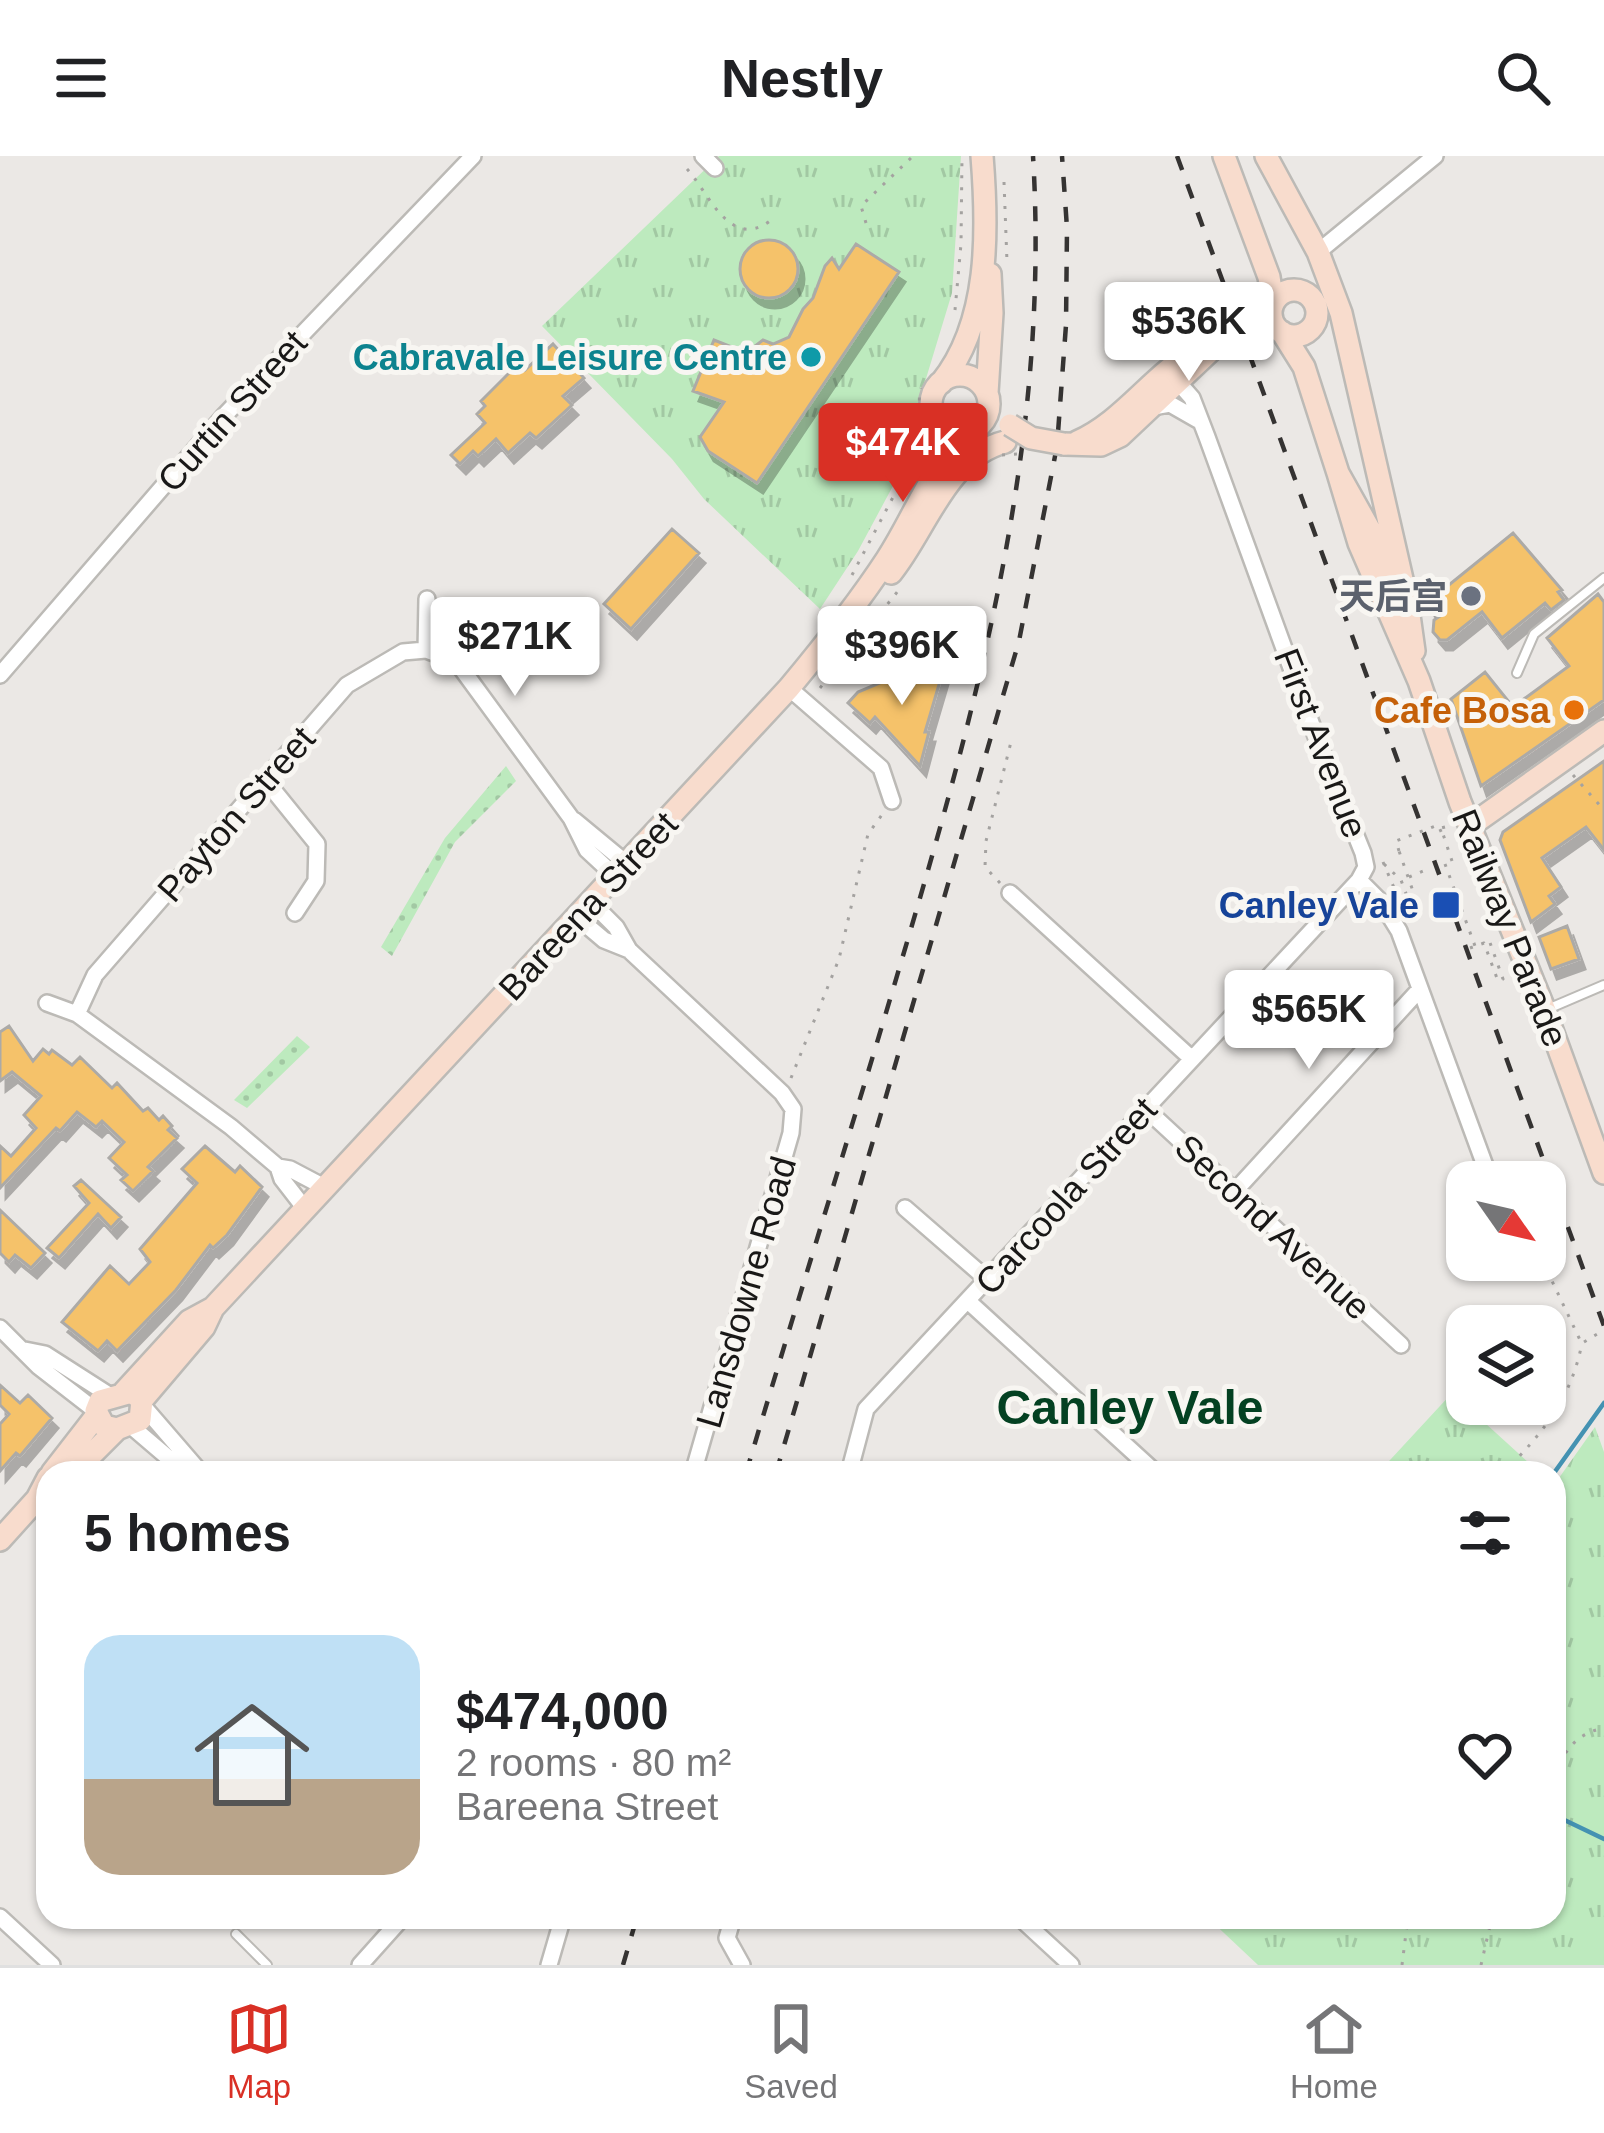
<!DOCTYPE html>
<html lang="en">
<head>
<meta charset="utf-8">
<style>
	body { margin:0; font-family:Helvetica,"Noto Sans SC",sans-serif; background:#f6f6f6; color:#202124; height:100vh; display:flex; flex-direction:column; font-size:45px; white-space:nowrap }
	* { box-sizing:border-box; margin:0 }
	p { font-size:39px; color:#757577 }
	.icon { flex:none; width:66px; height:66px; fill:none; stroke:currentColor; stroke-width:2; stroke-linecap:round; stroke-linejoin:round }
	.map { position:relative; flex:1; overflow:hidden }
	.panel { position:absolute; left:36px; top:1305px; width:1530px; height:468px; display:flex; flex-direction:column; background:#fff; border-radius:36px; box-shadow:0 3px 9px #0004 }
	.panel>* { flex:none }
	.needle { width:78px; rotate:124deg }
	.fabs { position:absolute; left:1446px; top:1005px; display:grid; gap:24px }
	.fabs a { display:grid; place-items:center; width:120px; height:120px; border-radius:24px; background:#fff; box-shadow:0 3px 9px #0004; font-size:60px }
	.price { position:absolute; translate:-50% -102px; padding:0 27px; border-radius:12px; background:#fff; color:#222; font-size:39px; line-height:78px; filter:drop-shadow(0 3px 6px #0008) }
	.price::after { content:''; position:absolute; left:50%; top:72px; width:36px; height:27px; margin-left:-18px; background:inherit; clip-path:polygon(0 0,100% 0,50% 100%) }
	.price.on { background:#d93025; color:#fff }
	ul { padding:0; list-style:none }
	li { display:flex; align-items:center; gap:36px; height:300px; padding:0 48px }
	li span { display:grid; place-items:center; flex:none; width:336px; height:240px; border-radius:36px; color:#555 }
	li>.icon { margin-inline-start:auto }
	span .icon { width:144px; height:144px; fill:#fffc; stroke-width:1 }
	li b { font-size:51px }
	h2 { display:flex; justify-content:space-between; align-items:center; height:144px; padding:0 48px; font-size:51px }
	header { display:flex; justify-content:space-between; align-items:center; height:156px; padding:0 48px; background:#fff; font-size:54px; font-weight:600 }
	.dock { display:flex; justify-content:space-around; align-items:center; height:168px; border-top:3px solid #e0e0e0; background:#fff; font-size:33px; color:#757577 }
	.dock a { display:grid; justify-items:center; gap:6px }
	.dock .on { color:#d93025 }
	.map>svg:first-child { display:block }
</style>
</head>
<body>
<header><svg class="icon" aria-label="menu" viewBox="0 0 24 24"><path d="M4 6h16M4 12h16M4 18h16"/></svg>Nestly<svg class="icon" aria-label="search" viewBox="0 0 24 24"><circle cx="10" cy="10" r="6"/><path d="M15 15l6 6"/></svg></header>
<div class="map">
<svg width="1604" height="1809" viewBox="0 0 1604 1809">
	<defs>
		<pattern id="grass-dots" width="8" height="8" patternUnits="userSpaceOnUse" patternTransform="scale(3)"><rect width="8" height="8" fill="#bdeabe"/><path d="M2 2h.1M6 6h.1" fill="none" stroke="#a2c8a3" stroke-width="1.8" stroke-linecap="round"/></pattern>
		<pattern id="park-tufts" width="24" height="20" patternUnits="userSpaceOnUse" patternTransform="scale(3)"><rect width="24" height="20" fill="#bdeabe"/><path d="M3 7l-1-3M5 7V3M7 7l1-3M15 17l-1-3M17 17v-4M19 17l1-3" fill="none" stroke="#a2c8a3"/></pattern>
		<filter id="shadow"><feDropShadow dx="6" dy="10" stdDeviation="0" flood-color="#0004"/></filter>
	</defs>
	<rect width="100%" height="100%" fill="#ebe8e5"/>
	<path fill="url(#grass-dots)" d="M506 610 516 625 455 686 392 800 381 791 445 682Z
		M297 880 310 891 247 952 234 944Z"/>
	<path fill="url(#park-tufts)" d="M719 0H961L952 137 894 328 858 395 820 453 704 343 672 303 542 170Z
		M1452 1237 1540 1317H1378Z
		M1595 1271 1604 1296V1809H1258L1207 1761H1554V1329Z"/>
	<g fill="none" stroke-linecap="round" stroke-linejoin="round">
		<path stroke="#4492b2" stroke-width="4.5" d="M1554 1317 1604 1247
			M1554 1659 1604 1683"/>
	</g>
	<path fill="#f5c26a" stroke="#acaaa7" stroke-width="3" filter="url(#shadow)" d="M740 113a29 29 0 1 1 58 0a29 29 0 1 1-58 0Z
		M856 88 899 116 757 327 708 295 700 281 724 246 693 235 714 184 732 191 729 194 737 204 763 184 773 188 789 181 803 153 813 142 825 110 832 102 839 113Z
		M553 188 584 222 563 240 572 249 536 282 530 277 508 297 496 283 478 300 473 295 460 308 451 299 485 267 477 258 485 250 481 245 519 207 525 214Z
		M672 373 699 397 631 473 604 448Z
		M1513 377 1562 434 1558 436 1564 444 1551 454 1545 447 1502 482 1482 456 1447 484H1440L1433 476 1434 464 1440 460 1429 445Z
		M1598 438 1604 446V544L1481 630 1451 543 1485 516 1513 551 1569 510 1547 482Z
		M943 515 925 576H929L920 610 875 561 870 567 848 547 858 536 896 520Z
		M1604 605V694L1586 671 1542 702 1561 731 1549 740 1555 748 1531 766 1500 684 1503 676Z
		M1567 770 1579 803 1551 813 1539 781Z
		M9 870 33 905 43 893 49 898 52 894 72 909 80 901 112 932 117 927 143 955 148 952 159 964 163 960 172 970 168 974 177 982 148 1011 153 1015 133 1035 121 1024 127 1019 109 1002 124 986 102 965 96 971 77 956 60 975 56 972 0 1032V990L11 1000 36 972 24 959 41 940 12 916 0 925V876Z
		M205 990 235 1016 240 1010 262 1031 227 1079 213 1092 210 1089 176 1134 117 1195 107 1185 98 1195 62 1166 110 1110 129 1128 150 1106 140 1093 197 1027 182 1013Z
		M81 1024 121 1061 111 1072 98 1058 59 1102 47 1092 89 1047 74 1030Z
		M0 1054 45 1097 31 1112 15 1099 9 1106 0 1097Z
		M0 1229 20 1247 28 1239 52 1262 20 1300 16 1297 0 1315V1268L9 1258 0 1249Z"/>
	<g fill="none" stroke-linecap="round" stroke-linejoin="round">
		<g stroke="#bcbab6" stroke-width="12">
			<path id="lane" d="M1517 517 1534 478 1604 422
				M1550 852 1604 829
				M236 1778 267 1809"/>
		</g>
		<g stroke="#bcbab6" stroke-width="20">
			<path id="street" d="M703 0 715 12
				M1318 96 1435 0
				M1178 226 1192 242 1207 281 1317 583 1363 697 1366 711 1359 724 1381 746 1399 775 1491 1026
				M1153 251 1170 248 1198 264
				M427 443 426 494 456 505 571 662 587 694 615 720
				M0 519 223 261 473 0
				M789 532 881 612 892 645
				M266 625 317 688 316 725 295 757
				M574 664 626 707
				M1010 737 1192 903
				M592 747 616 771 629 794 782 937 793 953 791 977 693 1317
				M578 762 604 784 629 794
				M47 847 77 858 231 971 278 1011 290 1013 326 1032
				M77 858 95 819 347 529 403 496 426 494
				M1146 953 1401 1189
				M278 1011 282 1023 306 1054
				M1235 1035 1420 833
				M905 1052 989 1125
				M969 1146 1156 1317
				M0 1172 38 1210 96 1255
				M25 1194 45 1198 109 1239
				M144 1251 201 1317
				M131 1270 186 1317
				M849 1317 866 1253 1359 724
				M0 1761 52 1809
				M733 1761 727 1782 742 1809
				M1019 1761 1071 1809
				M360 1809 403 1761
				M549 1809 563 1761"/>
		</g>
		<g stroke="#bcbab6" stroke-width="26">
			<path id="secondary" d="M1224 0 1269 121 1273 147
				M1266 0 1318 96 1341 157 1407 445 1414 495
				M1271 157a23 23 0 1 1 46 0a23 23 0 1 1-46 0Z
				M1282 176 1304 211 1338 317 1391 412
				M931 248a29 29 0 1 1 58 0a29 29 0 1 1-58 0Z
				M941 227C990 166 988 75 982 0
				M987 237 992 157 990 118
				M1077 286C1125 265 1153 217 1199 193
				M1064 288 1101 289 1120 280 1225 181
				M1338 317 1359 387 1419 525 1460 646 1545 855 1604 1017
				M891 417C926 374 946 301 1005 286
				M1470 670 1604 575
				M124 1236 189 1165 213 1152
				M132 1236 142 1244 140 1264 117 1273 104 1270 96 1255 100 1245Z
				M142 1244 204 1171 213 1152 789 532C824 490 857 449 887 403 915 360 930 313 968 276
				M52 1317 97 1259
				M73 1317 117 1273
				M0 1384 37 1343 48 1322"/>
		</g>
		<path stroke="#a4a2a0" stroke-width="3" stroke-dasharray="3 9" stroke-linecap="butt" d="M687 13C708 35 729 95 770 65
			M1004 26 1007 106
			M866 67 861 50 913 0
			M955 154 961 88 962 0
			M852 419 921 288C928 270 915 251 921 232
			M1425 452 1437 462
			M820 532 898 435
			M1573 619 1604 654
			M1445 671 1441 672 1452 705
			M1383 706 1398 741
			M1384 708 1401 724 1408 743 1415 741 1399 695
			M1445 708 1475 790
			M1409 721 1423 715
			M1000 727 985 711 986 685 1011 586
			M1406 751 1417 747 1415 741
			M1470 792 1484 787 1498 825 1503 823 1489 784
			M791 922 839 803 868 678 884 656
			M1542 1104 1581 1186
			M1584 1186 1604 1174
			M1503 1317C1543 1277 1571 1243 1582 1187
			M1554 1618C1565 1594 1577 1577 1604 1572
			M1402 1809 1408 1761
			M1481 1809 1492 1761"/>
		<use href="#lane" stroke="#fff" stroke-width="8"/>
		<use href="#street" stroke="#fff" stroke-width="15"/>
		<use href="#secondary" stroke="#f8dccd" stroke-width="21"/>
		<path stroke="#353332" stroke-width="4.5" stroke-dasharray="15 15" stroke-linecap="butt" d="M1177 0 1604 1170
			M746 1317C797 1146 851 975 902 803 981 537 1050 280 1033 0
			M776 1317 1019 485 1057 290 1066 169 1067 72 1062 0
			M623 1809 637 1761"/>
		<g stroke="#bcbab6" stroke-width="26" stroke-linecap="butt">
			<path id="secondary-bridge" d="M1225 181 1244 173
				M1010 269 1031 282 1064 288"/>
		</g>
		<path stroke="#a4a2a0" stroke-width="3" stroke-dasharray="3 9" stroke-linecap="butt" d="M1002 299 1018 298
			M1399 695 1396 685 1438 669 1443 680"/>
		<use href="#secondary-bridge" stroke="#f8dccd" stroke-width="21"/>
	</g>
	<circle fill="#0f9aa8" stroke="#f8f6f2" stroke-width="4.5" cx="811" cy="201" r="12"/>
	<circle fill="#6b7280" stroke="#f8f6f2" stroke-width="4.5" cx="1471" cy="440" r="12"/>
	<circle fill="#e8710a" stroke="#f8f6f2" stroke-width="4.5" cx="1574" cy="554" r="12"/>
	<rect fill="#1a4fb4" stroke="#f8f6f2" stroke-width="4.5" x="1431" y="734" width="30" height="30" rx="6"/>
	<g text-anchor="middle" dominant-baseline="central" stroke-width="10" stroke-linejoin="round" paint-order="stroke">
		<g font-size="36" font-weight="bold" fill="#0d838f" stroke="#f8f6f2" text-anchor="end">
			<text x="787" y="201">Cabravale Leisure Centre</text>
		</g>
		<g font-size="36" fill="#191817" stroke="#f8f6f2">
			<text transform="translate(232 255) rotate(-48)">Curtin Street</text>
			<text transform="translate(1321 587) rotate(69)">First Avenue</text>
			<text transform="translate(236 658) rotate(-49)">Payton Street</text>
			<text transform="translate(588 750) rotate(-47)">Bareena Street</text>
			<text transform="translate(1510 772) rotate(68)">Railway Parade</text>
			<text transform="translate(1066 1040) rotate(-48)">Carcoola Street</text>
			<text transform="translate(1273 1071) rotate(43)">Second Avenue</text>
			<text transform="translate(746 1136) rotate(-74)">Lansdowne Road</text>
		</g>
		<g font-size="36" font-weight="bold" fill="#5b616d" stroke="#f8f6f2" text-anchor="end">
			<text x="1447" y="440">天后宫</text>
		</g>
		<g font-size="36" font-weight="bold" fill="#c56008" stroke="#f8f6f2" text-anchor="end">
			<text x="1550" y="554">Cafe Bosa</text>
		</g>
		<g font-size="36" font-weight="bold" fill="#164399" stroke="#f8f6f2" text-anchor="end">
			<text x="1419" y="749">Canley Vale</text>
		</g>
		<g font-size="48" font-weight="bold" fill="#044122" stroke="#f8f6f2">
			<text x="1130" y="1251">Canley Vale</text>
		</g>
	</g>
</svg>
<div class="fabs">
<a><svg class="needle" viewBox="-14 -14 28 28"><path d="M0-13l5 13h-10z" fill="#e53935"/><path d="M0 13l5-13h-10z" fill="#757577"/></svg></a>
<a><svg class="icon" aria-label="layers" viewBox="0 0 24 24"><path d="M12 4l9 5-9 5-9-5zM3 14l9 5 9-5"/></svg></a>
</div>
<b class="price" style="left:1189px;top:228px">$536K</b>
<b class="price on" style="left:903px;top:349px">$474K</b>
<b class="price" style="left:515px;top:543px">$271K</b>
<b class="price" style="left:902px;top:552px">$396K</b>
<b class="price" style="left:1309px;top:916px">$565K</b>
<section class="panel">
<h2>5 homes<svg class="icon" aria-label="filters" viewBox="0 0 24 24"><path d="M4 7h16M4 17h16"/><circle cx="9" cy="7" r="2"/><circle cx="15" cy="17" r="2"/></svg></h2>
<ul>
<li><span style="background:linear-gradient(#bfe0f5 60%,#b9a48a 0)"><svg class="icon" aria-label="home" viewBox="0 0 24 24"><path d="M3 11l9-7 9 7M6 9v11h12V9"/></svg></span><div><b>$474,000</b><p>2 rooms · 80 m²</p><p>Bareena Street</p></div><svg class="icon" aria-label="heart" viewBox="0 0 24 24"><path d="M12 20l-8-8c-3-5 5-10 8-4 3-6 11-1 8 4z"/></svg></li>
</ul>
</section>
</div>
<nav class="dock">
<a class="on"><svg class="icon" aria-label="map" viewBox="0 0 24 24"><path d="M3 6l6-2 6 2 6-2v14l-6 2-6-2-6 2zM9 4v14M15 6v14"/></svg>Map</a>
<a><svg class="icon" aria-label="saved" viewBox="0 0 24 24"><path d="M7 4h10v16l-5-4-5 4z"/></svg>Saved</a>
<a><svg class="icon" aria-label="home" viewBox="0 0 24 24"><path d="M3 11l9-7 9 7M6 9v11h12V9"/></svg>Home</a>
</nav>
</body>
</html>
